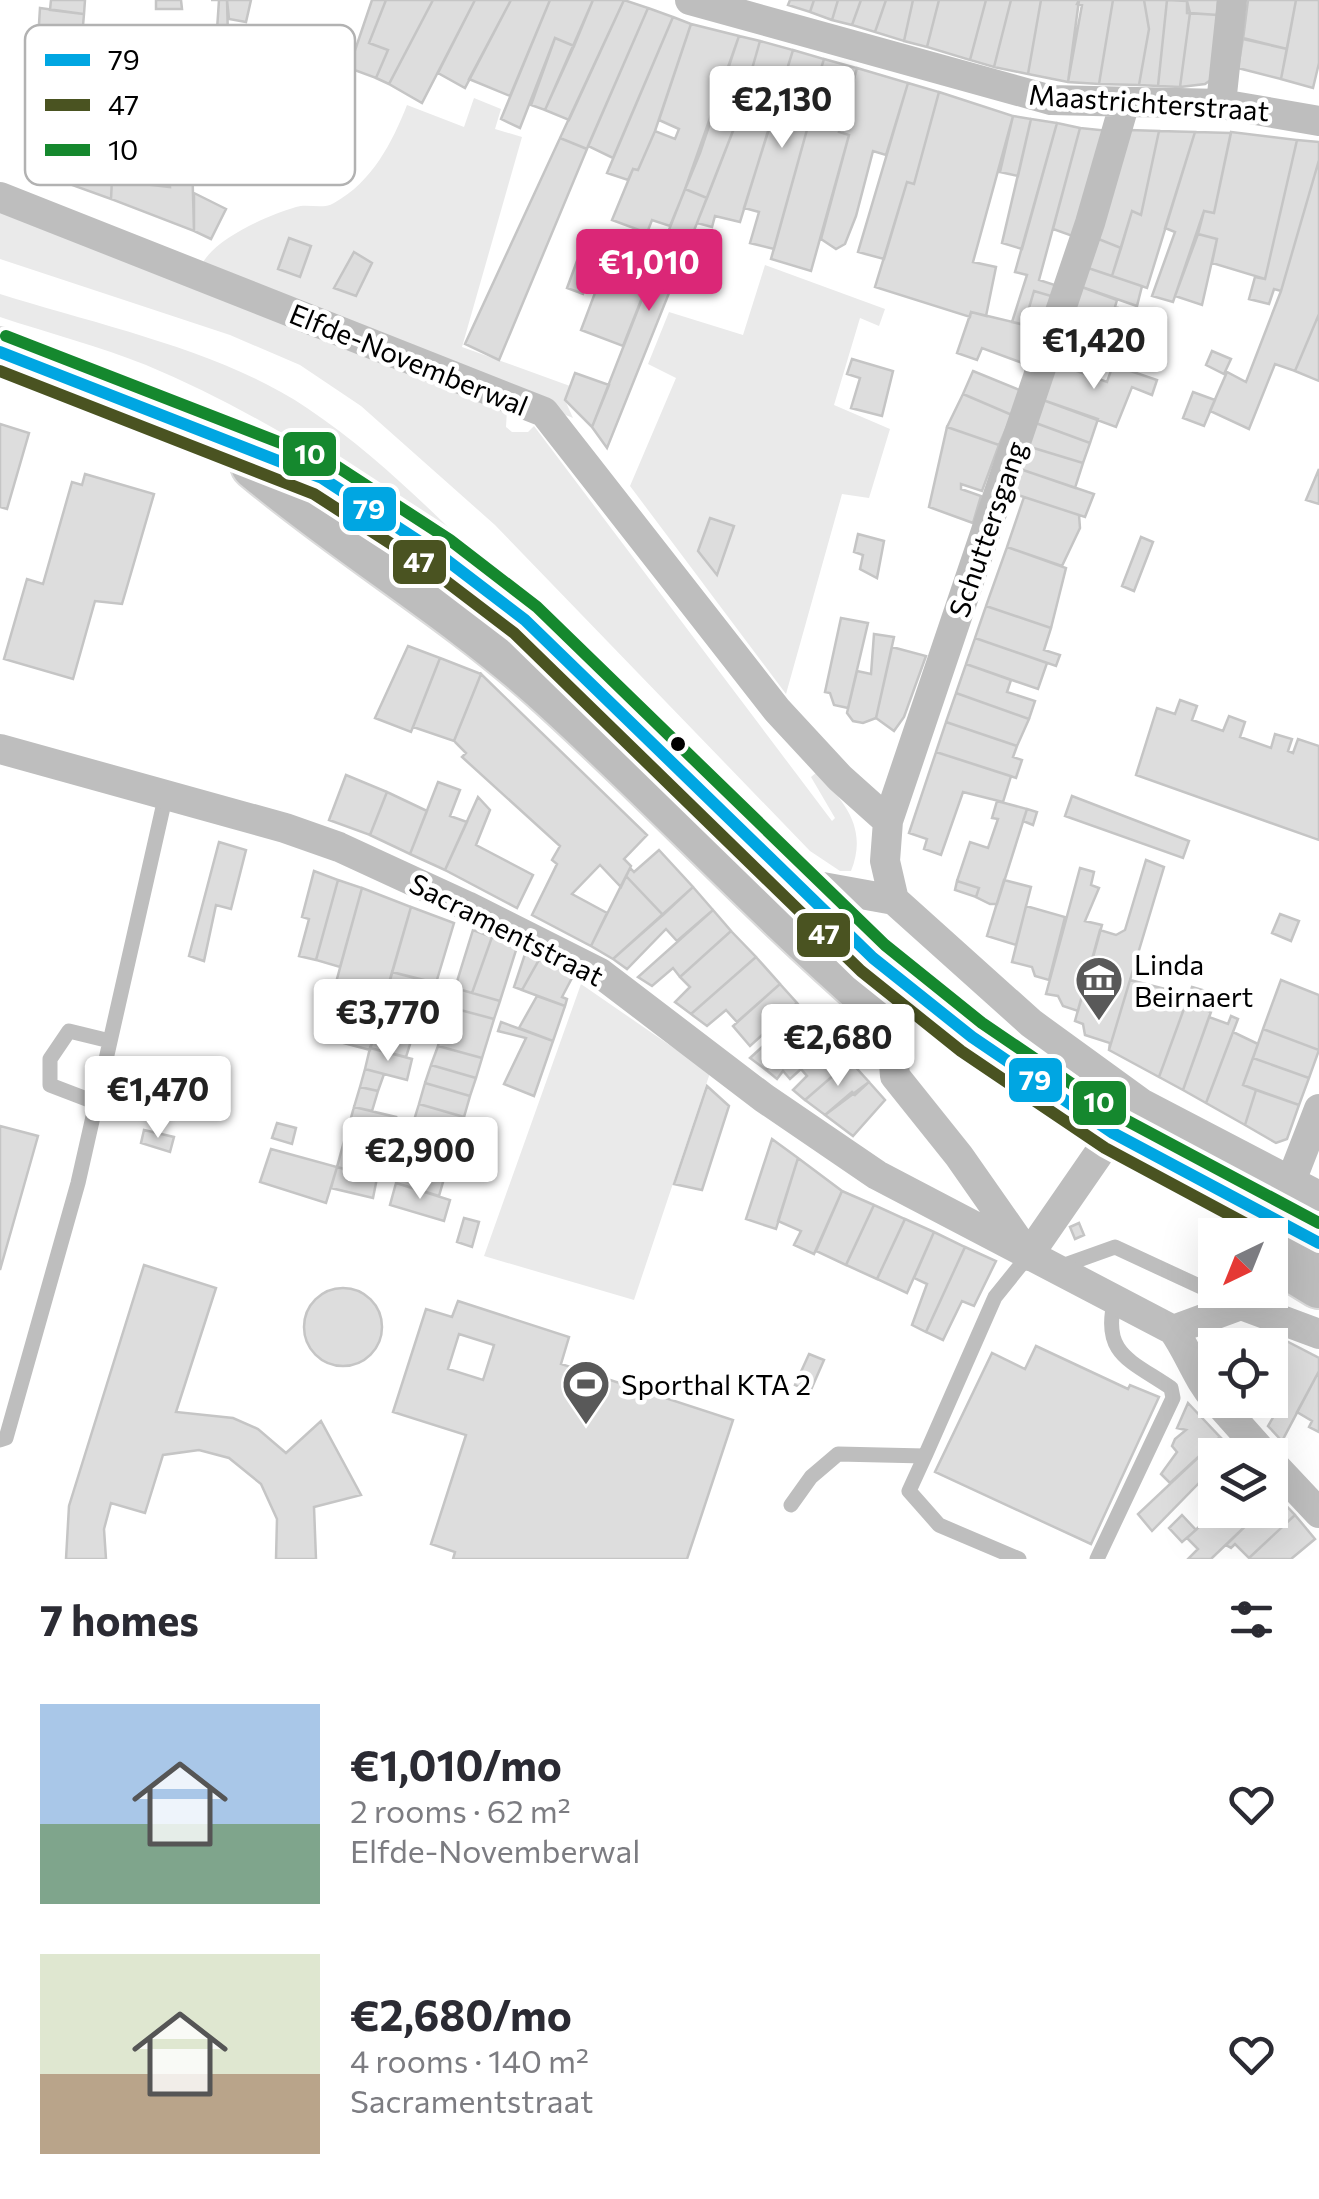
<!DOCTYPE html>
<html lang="en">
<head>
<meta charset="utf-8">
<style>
	body { margin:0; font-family:Commissioner,sans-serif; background:#f2f2f3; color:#2b2b33; height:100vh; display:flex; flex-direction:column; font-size:38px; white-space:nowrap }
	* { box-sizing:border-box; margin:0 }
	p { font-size:32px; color:#7c7c81 }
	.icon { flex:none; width:55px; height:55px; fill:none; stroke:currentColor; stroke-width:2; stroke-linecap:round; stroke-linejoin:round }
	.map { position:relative; height:1559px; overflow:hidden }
	.details { display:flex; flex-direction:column; background:#fff; flex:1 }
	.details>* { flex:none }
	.needle { width:65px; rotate:223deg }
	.controls { position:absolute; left:1198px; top:1218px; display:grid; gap:20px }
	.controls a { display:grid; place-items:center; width:90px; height:90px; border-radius:0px; background:#fff; box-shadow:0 10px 40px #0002; font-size:50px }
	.price { position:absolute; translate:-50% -85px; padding:0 22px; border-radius:10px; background:#fff; color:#222; font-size:32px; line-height:65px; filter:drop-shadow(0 2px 5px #0008) }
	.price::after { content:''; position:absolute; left:50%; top:60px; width:30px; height:22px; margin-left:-15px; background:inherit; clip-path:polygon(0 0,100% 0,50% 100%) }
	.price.active { background:#db2777; color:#fff }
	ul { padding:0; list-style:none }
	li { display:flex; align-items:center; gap:30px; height:250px; padding:0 40px }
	li span { display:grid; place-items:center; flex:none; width:280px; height:200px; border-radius:0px; color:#555 }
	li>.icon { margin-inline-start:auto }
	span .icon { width:120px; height:120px; fill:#fffc; stroke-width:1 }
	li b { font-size:42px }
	h2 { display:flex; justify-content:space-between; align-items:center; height:120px; padding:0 40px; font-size:42px }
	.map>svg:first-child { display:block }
</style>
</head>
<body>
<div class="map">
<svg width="1319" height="1559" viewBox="0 0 1319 1559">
	<rect width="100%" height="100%" fill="#fff"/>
	<path fill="#eaeaea" d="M474 98 501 109 495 129 522 137 462 347 570 386 565 400 573 418 200 268C211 240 266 216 296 207 308 203 322 210 334 203 372 182 392 143 407 105L464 127Z
		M0 210 507 410 506 427 512 432H528L534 426 832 821 835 818 811 777 817 772C845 803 868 828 851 871H840L810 851 495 525 361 406 300 365 230 335 0 259Z
		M765 265 885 309 879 326 860 318 834 405 890 429 869 498 842 494 786 694 630 486 676 378 648 364 669 312 743 335Z
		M0 294C98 325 221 350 307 408 379 456 439 519 502 579 389 498 275 419 146 365 99 346 48 333 0 317Z
		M581 984 710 1073 634 1300 484 1256Z"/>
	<path fill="#ddd" stroke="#c5c5c5" stroke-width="2.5" fill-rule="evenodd" d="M51 0H85L84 14 50 10Z
		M156 0H181L182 9H156Z
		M211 0H227L228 37H221L217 30 219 0Z
		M227 0H251L246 22 229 19Z
		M372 0H386L369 43 388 50 376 78 349 68Z
		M386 0H433L389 84 376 78 388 50 369 43Z
		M433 0H475L422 103 389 84Z
		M475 0H511L465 88 438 73Z
		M511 0H550L510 96 469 79Z
		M550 0H593L574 46 555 38 520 128 501 119Z
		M593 0H624L569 120 545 110Z
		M624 0 648 8 587 149 560 138Z
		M790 0H814L810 12 788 5Z
		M814 0H838L832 20 810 12Z
		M838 0H861L852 25 832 20Z
		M861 0H886L875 32 852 25Z
		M886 0H913L904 41 875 32Z
		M913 0H939L927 47 904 41Z
		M939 0H986L970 60 927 47Z
		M986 0H1011L994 67 970 60Z
		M1011 0H1041L1028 74 994 67Z
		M1041 0H1079L1077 4 1082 5 1068 82 1028 74Z
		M1079 0H1113L1099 84 1068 82Z
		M1113 0H1144L1149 29 1139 85 1099 84Z
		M1144 0H1167L1158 86 1139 85 1149 29Z
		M1167 0 1187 1 1190 13 1180 87 1158 86Z
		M1181 0H1218L1217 15 1187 13V1Z
		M1248 0H1296L1287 49 1243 39Z
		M1296 0H1319V63L1313 88 1281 79Z
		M40 8 84 14 77 94 35 88Z
		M648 8 673 17 613 158 588 146Z
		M1190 13 1217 15 1212 79 1205 84 1180 87Z
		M673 17 691 24 655 131 638 170 633 169 628 180 607 173Z
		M691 24 739 36 700 153 670 226 652 220 647 233 612 220 633 169 638 170 655 131 675 139 679 129 659 120Z
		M739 36 760 41 738 118 707 198 685 189Z
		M555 38 574 46 545 110 531 105Z
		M1243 38 1287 49 1281 79 1238 68Z
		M760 41 793 50 740 222 715 216 712 227 697 223 738 118Z
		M793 50 824 59 809 107 803 105 798 123 808 126 774 249 750 243 759 212 744 208 774 113 789 118 793 103 778 98Z
		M824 59 857 68 839 132 849 135 811 271 771 259 808 126 798 123 803 105 809 107Z
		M857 68 908 83 886 155 873 151 856 216 845 244 836 249 821 239 849 135 839 132Z
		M908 83 939 92 914 184 907 182 884 259 858 252Z
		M939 92 1013 116 973 262 996 267 986 316 971 312 970 317 875 287 907 182 914 184Z
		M1013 116 1031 119 1018 176 1000 172Z
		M1031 119 1057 123 1022 249 1002 243Z
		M1057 123 1080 128 1039 280 1061 287 1058 298 1034 291 1024 325 1012 322 1027 275 1015 272Z
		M1080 128 1110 131 1078 238 1053 229Z
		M1129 130 1159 131 1141 215 1132 211 1121 248 1096 238Z
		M1159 131 1195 132 1147 288 1112 276 1132 211 1141 215Z
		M1195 132 1231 133 1214 213 1204 211 1173 302 1152 296 1175 232 1165 228Z
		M1231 132 1297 140 1265 279 1212 263 1217 239 1198 234 1204 211 1214 213Z
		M560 138 587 149 499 360 465 344Z
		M1297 140 1319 142V160L1281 291 1274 289 1269 304 1249 299 1255 277 1265 279Z
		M114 141 145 143 142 184 170 187 169 159 192 158 194 231 111 199Z
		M75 145 113 159 111 199 72 185Z
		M1319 160V314L1295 371 1275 364 1249 429 1210 411 1227 372 1246 382 1281 291Z
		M685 189 707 198 607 448 592 427Z
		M194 193 226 209 211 239 194 231Z
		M1198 234 1217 239 1202 305 1175 296Z
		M289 238 311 246 300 277 278 269Z
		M1096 238 1121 248 1112 276 1085 267Z
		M354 252 372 263 356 296 334 288Z
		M577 261 594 268 583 294 567 288Z
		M1085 267 1142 286 1137 306 1079 286Z
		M604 269 647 285 623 346 581 330Z
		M1079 286 1117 300 1115 307 1135 313 1127 336 1120 328 1122 322 1111 319 1108 329 1068 317Z
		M1034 291 1058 298 1046 330 1024 325Z
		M971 312 1046 330 1033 367 982 348 977 360 957 353Z
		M1319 314V381L1295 371Z
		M1068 317 1109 330 1102 350 1062 335Z
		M1062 335 1102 350 1093 377 1052 362Z
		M1212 351 1231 359 1224 374 1206 365Z
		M852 359 893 371 882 416 851 408 860 378 847 374Z
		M1052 362 1107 382 1113 365 1157 380 1152 395 1132 387 1116 427 1040 399Z
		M973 371 1022 391 1012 415 963 394Z
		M575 373 609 385 592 427 565 400Z
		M1193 392 1215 400 1204 426 1183 418Z
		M963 394 1012 415 999 445 947 427Z
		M1040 399 1098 419 1090 443 1033 422Z
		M1033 422 1090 443 1083 463 1027 446Z
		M0 424 29 433 7 509 0 507Z
		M947 427 999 445 982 491 961 484V489L981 496 973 523 929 507Z
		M1027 446 1083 463 1075 488 1020 469Z
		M1020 469 1094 494 1085 517 1012 493Z
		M1319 469V504L1306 500Z
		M85 474 154 494 122 604 95 601 73 679 4 659 27 579 43 584 72 482 82 485Z
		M1024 497 1079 515 1080 528 1062 566 1007 547Z
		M710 518 734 526 717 575 698 551Z
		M858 534 884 541 877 578 860 569 863 555 854 552Z
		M1141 537 1153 542 1134 591 1122 586Z
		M1007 547 1066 568 1051 628 986 606Z
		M986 606 1051 628 1044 650 1060 655 1056 666 975 638Z
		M841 618 868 623 848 708 834 705 830 693 825 692Z
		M874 634 894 637 876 718 863 723 853 721 847 713 857 671 871 674Z
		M975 638 1047 663 1038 689 966 664Z
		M408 646 440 658 411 732 375 718Z
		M892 647 926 656 904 717 894 731 876 718Z
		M440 658 481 674 454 741 413 727Z
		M966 664 1011 680 1007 692 1035 701 1029 719 956 693Z
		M481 674 647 835 624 859 631 866 621 887 600 865 572 894 607 913 591 946 532 915 557 864 552 860 560 846 462 757 466 753 454 741Z
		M956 693 1029 719 1017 746 946 722Z
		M1180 700 1197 706 1192 720 1223 731 1229 716 1245 722 1240 737 1271 748 1275 734 1292 739 1288 751 1293 753 1298 739 1319 746V840L1136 775 1157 708 1175 714Z
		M946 722 1017 746 1013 757 1022 760 1016 778 936 752Z
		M936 752 1011 776 1003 802 963 792 941 855 924 849 927 839 909 833Z
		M346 775 387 792 370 835 329 820Z
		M438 782 460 790 450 816 467 822 445 870 410 854Z
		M387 792 427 811 410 854 370 835Z
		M1072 796 1189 841 1183 858 1065 816Z
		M478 797 490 810 476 845 533 875 517 908 445 870Z
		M997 801 1027 809 997 904H990L976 897 979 888 957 881 970 842 988 848 998 819 992 818Z
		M1027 809 1037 812 1033 825 1023 821Z
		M219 842 246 850 231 909 216 905 204 961 189 956Z
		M659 850 693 887 663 915 626 876 630 868 634 872Z
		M1146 860 1164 867 1109 1050 1110 1043 1085 1035 1083 1024 1075 1021 1100 930 1116 935 1125 930Z
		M1080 868 1094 872 1091 885 1099 888 1085 921 1102 925 1078 1011 1063 1006 1058 996 1046 994Z
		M314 871 338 880 316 960 299 956 309 919 302 917Z
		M626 876 663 915 613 959 591 946Z
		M338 880 362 888 340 967 316 960Z
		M1004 880 1031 887 1016 945 987 936Z
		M957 881 979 888 976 897 955 890Z
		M693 887 713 910 677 941 666 929 627 969 613 959Z
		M362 888 411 907 370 1050 321 1037Z
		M1026 906 1065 917 1049 980 1035 976 1032 967 1012 962Z
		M411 907 454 923 436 983 392 972Z
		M713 910 731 931 680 977 673 968 652 986 638 977Z
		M1280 914 1299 921 1291 941 1272 933Z
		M473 930 492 937 472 993 455 988Z
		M731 931 756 957 691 1014 675 1002 690 987 680 977Z
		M492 937 517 947 500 1001 472 993Z
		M526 951 540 958 522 990 514 987Z
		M756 957 780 984 737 1022 726 1010 707 1026 691 1014Z
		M540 958 573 976 562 997 567 999 565 1006 522 990Z
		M392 972 434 983 428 1002 387 990Z
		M1130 980 1189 995 1159 1077 1109 1050Z
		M1281 980 1319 995V1050L1263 1029Z
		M780 984 797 1003 750 1046 733 1026Z
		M1192 987 1206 991 1200 1008 1211 1012 1183 1090 1159 1077Z
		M455 988 500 1001 494 1019 449 1007Z
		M387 990 401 994 396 1012 423 1020 418 1040 376 1029Z
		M537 996 565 1006 553 1041 519 1028Z
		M797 1003 815 1022 766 1070 750 1058 772 1038 766 1032Z
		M449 1007 494 1019 482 1058 438 1046Z
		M1231 1016 1238 1019 1206 1103 1183 1090 1209 1017 1228 1024Z
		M501 1022 553 1041 534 1096 504 1084 526 1038 498 1031Z
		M815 1022 832 1041 790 1079 783 1071 777 1079 766 1070Z
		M376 1029 412 1038 406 1057 370 1048Z
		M1263 1029 1319 1050 1309 1078 1253 1058Z
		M1233 1032 1258 1044 1243 1085 1256 1090 1245 1125 1206 1103Z
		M832 1041 850 1061 805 1100 793 1090 807 1076 801 1069Z
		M438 1046 482 1058 476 1078 431 1065Z
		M370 1048 412 1059 407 1080 365 1069Z
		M1253 1058 1309 1078 1299 1105 1243 1085Z
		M850 1061 869 1082 855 1095 852 1092 825 1115 805 1100Z
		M431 1065 476 1078 470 1096 425 1083Z
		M365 1069 384 1074 378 1091 360 1087Z
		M869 1082 885 1100 853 1136 825 1115Z
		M425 1083 470 1096 464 1117 419 1104Z
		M707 1086 729 1106 702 1190 674 1184Z
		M360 1087 378 1091 372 1111 354 1107Z
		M1256 1090 1299 1105 1287 1139 1276 1143 1245 1125Z
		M419 1104 464 1117 452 1155 407 1143Z
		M354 1107 396 1117 389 1138 349 1125Z
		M277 1123 296 1128 292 1144 272 1138Z
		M349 1125 389 1138 384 1158 343 1145Z
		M0 1126 38 1136 0 1270Z
		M144 1130 174 1137 170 1152 141 1143Z
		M772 1139 798 1158 776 1229 746 1219Z
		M407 1143 452 1155 445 1175 402 1162Z
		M343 1145 384 1158 377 1178 337 1167Z
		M271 1149 337 1167 326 1203 260 1182Z
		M798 1158 842 1191 814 1254 794 1245 801 1231 778 1221Z
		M402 1162 445 1175 439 1196 396 1183Z
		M337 1167 377 1178 373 1198 331 1188Z
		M396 1183 450 1200 444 1221 390 1205Z
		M842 1191 874 1205 846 1265 816 1251Z
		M874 1205 905 1219 877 1279 846 1265Z
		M464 1218 479 1222 472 1247 457 1242Z
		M905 1219 934 1232 907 1293 877 1279Z
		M1079 1223 1084 1235 1075 1239 1070 1227Z
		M934 1232 965 1247 926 1332 912 1325 927 1284 914 1278Z
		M965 1247 996 1261 974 1306 962 1301 943 1340 926 1332Z
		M144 1265 216 1288 176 1412 233 1418 258 1429 286 1453 321 1421 361 1495 314 1507 316 1559H276L277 1519 261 1484 229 1458 199 1450 163 1455 145 1513 111 1503 104 1529 106 1559H66L69 1506Z
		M304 1327a39 39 0 1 1 78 0a39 39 0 1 1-78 0Z
		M458 1301 569 1337 561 1364 733 1420 687 1559H453L455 1552 431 1544 466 1435 393 1412 426 1309 452 1317ZM459 1334 494 1345 483 1380 448 1369Z
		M1271 1333 1319 1358V1371L1282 1441 1268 1426 1278 1409 1260 1400H1270V1345H1264Z
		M1036 1346 1128 1389 1130 1385 1159 1397 1091 1544 935 1472 992 1353 1025 1369Z
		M809 1354 824 1360 810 1392 795 1385Z
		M1319 1371V1432L1309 1427 1312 1421 1297 1412Z
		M1188 1403 1220 1437 1170 1483 1161 1474 1177 1452 1172 1446 1175 1439 1186 1430 1177 1428Z
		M1220 1437 1238 1455H1215V1500L1199 1483 1152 1531 1138 1514Z
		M1277 1496 1295 1515 1249 1558 1235 1544 1231 1548 1226 1545 1262 1510H1270Z
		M1217 1510H1262L1211 1559H1188L1198 1549 1187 1538Z
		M1182 1515 1196 1530 1182 1542 1169 1528Z
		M1295 1515 1315 1539 1291 1559H1248Z"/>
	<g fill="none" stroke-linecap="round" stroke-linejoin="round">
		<g stroke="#dbdbdb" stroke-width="52">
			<path id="primary" d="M0 352 322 478 440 555 525 620 873 958 972 1037 1113 1133 1319 1243
				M255 465C348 543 452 605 543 686 656 787 758 899 873 999
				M1270 1254 1319 1284"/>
		</g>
		<path stroke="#bebebe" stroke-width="15" d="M97 1103 50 1085V1059L69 1031 110 1041
			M1059 1267 1115 1247 1240 1305
			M0 1440 6 1438 78 1183 166 794
			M925 1456 909 1491 939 1525 1019 1559
			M791 1505 811 1477 838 1454 925 1456 995 1297 1028 1256
			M1097 1559 1173 1398 1171 1388C1130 1360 1101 1354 1115 1299"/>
		<path stroke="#bebebe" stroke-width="30" d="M690 0 1051 100 1221 104 1319 121
			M1221 104 1232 0
			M0 197 544 412 777 710 840 778 888 821
			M0 749 285 828 339 847 467 906 600 973 764 1098 877 1175 1173 1330C1189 1352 1197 1379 1215 1399
			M795 882 894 900 1031 1023 1141 1103 1319 1196
			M894 900 885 861 888 821 1090 223 1125 102
			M890 1014 895 1076 959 1156 1024 1249
			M1291 1181 1319 1109
			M1028 1256 1113 1133
			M1173 1330 1241 1305 1319 1334
			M1216 1400 1265 1455
			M1270 1461 1319 1513"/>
		<use href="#primary" stroke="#bdbdbd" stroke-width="48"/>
		<g stroke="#fff" stroke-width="20">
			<path id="bus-1" d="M0 352 322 478 440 555 525 620 873 958 972 1037 1113 1133 1319 1243"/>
		</g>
		<g stroke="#fff" stroke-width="20">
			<path id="bus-2" d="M0 371 314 494 430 569 514 633 861 971 961 1051 1105 1148 1267 1235"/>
		</g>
		<g stroke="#fff" stroke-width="20">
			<path id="bus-3" d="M6 336 330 462 450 540 537 607 885 945 982 1023 1122 1118 1319 1223"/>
		</g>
		<use href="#bus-1" stroke="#00a6e2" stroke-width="12"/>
		<use href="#bus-2" stroke="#4a5321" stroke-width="12"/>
		<use href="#bus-3" stroke="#15882e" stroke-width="12"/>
	</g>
	<defs>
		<g id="museum-pin" transform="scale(2.5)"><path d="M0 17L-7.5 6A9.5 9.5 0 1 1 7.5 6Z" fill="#595959" stroke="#fff"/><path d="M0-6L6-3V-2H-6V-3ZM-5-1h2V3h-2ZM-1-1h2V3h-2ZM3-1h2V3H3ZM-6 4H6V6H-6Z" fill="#fff"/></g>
		<g id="stadium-pin" transform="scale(2.5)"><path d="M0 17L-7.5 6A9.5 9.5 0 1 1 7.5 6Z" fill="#595959" stroke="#fff"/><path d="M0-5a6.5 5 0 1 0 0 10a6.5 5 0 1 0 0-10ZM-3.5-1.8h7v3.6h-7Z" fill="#fff"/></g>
	</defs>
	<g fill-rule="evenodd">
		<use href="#museum-pin" x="1099" y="980"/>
		<use href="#stadium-pin" x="586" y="1384"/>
	</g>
	<circle fill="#000" stroke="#fff" stroke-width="4" cx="678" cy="744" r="9"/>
	<g text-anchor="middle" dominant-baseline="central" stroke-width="9" stroke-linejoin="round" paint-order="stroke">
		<g font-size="28" fill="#000" stroke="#fff">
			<text transform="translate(1149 102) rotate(4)">Maastrichterstraat</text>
			<text transform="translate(409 359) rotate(22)">Elfde-Novemberwal</text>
			<text transform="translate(987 529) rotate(-71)">Schuttersgang</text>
			<text transform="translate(507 929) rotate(27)">Sacramentstraat</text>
		</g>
		<g font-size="28" fill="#000" stroke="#fff" text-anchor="start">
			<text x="1134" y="964">Linda<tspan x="1134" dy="32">Beirnaert</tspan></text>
			<text x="621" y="1384">Sporthal KTA 2</text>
		</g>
	</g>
	<rect x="25" y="25" width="330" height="160" rx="15" fill="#fff" stroke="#b2b2b2" stroke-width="2.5"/>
	<rect x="45" y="54" width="45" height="12" fill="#00a6e2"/>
	<rect x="45" y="99" width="45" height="12" fill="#4a5321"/>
	<rect x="45" y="144" width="45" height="12" fill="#15882e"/>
	<g font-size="28" fill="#000">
		<text x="108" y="70">79</text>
		<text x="108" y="115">47</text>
		<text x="108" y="160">10</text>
	</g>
	<g stroke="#fff" stroke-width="4">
		<rect x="281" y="430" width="57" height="48" rx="10" fill="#15882e"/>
		<rect x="341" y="485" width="57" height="48" rx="10" fill="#00a6e2"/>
		<rect x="391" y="538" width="57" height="48" rx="10" fill="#4a5321"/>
		<rect x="795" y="911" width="57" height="48" rx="10" fill="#4a5321"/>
		<rect x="1007" y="1056" width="57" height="48" rx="10" fill="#00a6e2"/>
		<rect x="1071" y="1079" width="57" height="48" rx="10" fill="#15882e"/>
	</g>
	<g font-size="28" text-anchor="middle" font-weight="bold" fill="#fff">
		<text x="310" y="464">10</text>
		<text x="369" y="519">79</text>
		<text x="419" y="572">47</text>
		<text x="824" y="944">47</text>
		<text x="1035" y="1090">79</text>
		<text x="1099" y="1112">10</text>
	</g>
</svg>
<div class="controls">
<a><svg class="needle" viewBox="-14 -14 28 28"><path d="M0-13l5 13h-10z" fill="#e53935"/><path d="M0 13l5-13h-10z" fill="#7c7c81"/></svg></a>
<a><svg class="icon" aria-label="locate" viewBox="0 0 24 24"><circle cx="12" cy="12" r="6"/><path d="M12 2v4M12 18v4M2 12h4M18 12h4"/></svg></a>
<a><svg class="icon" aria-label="layers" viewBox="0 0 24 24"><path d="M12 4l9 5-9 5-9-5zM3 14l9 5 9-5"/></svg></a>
</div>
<b class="price" style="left:782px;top:151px">€2,130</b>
<b class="price active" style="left:649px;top:314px">€1,010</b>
<b class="price" style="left:1094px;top:392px">€1,420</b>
<b class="price" style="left:388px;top:1064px">€3,770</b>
<b class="price" style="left:838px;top:1089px">€2,680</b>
<b class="price" style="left:158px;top:1141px">€1,470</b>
<b class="price" style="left:420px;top:1202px">€2,900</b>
</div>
<section class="details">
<h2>7 homes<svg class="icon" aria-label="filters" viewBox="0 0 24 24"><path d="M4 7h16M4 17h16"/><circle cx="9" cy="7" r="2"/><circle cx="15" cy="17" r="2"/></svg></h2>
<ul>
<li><span style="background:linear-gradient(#a9c7e8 60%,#7fa58c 0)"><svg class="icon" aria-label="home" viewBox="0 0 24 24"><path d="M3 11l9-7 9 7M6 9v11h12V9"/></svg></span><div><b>€1,010/mo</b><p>2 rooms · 62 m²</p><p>Elfde-Novemberwal</p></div><svg class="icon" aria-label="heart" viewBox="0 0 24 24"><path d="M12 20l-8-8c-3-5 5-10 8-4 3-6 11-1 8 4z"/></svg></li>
<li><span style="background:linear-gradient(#dfe7d0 60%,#b9a48a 0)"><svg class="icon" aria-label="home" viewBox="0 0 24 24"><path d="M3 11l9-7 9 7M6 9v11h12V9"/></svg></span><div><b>€2,680/mo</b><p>4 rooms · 140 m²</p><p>Sacramentstraat</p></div><svg class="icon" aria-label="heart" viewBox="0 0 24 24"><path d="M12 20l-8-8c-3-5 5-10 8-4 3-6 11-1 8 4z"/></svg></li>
</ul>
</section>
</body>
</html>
